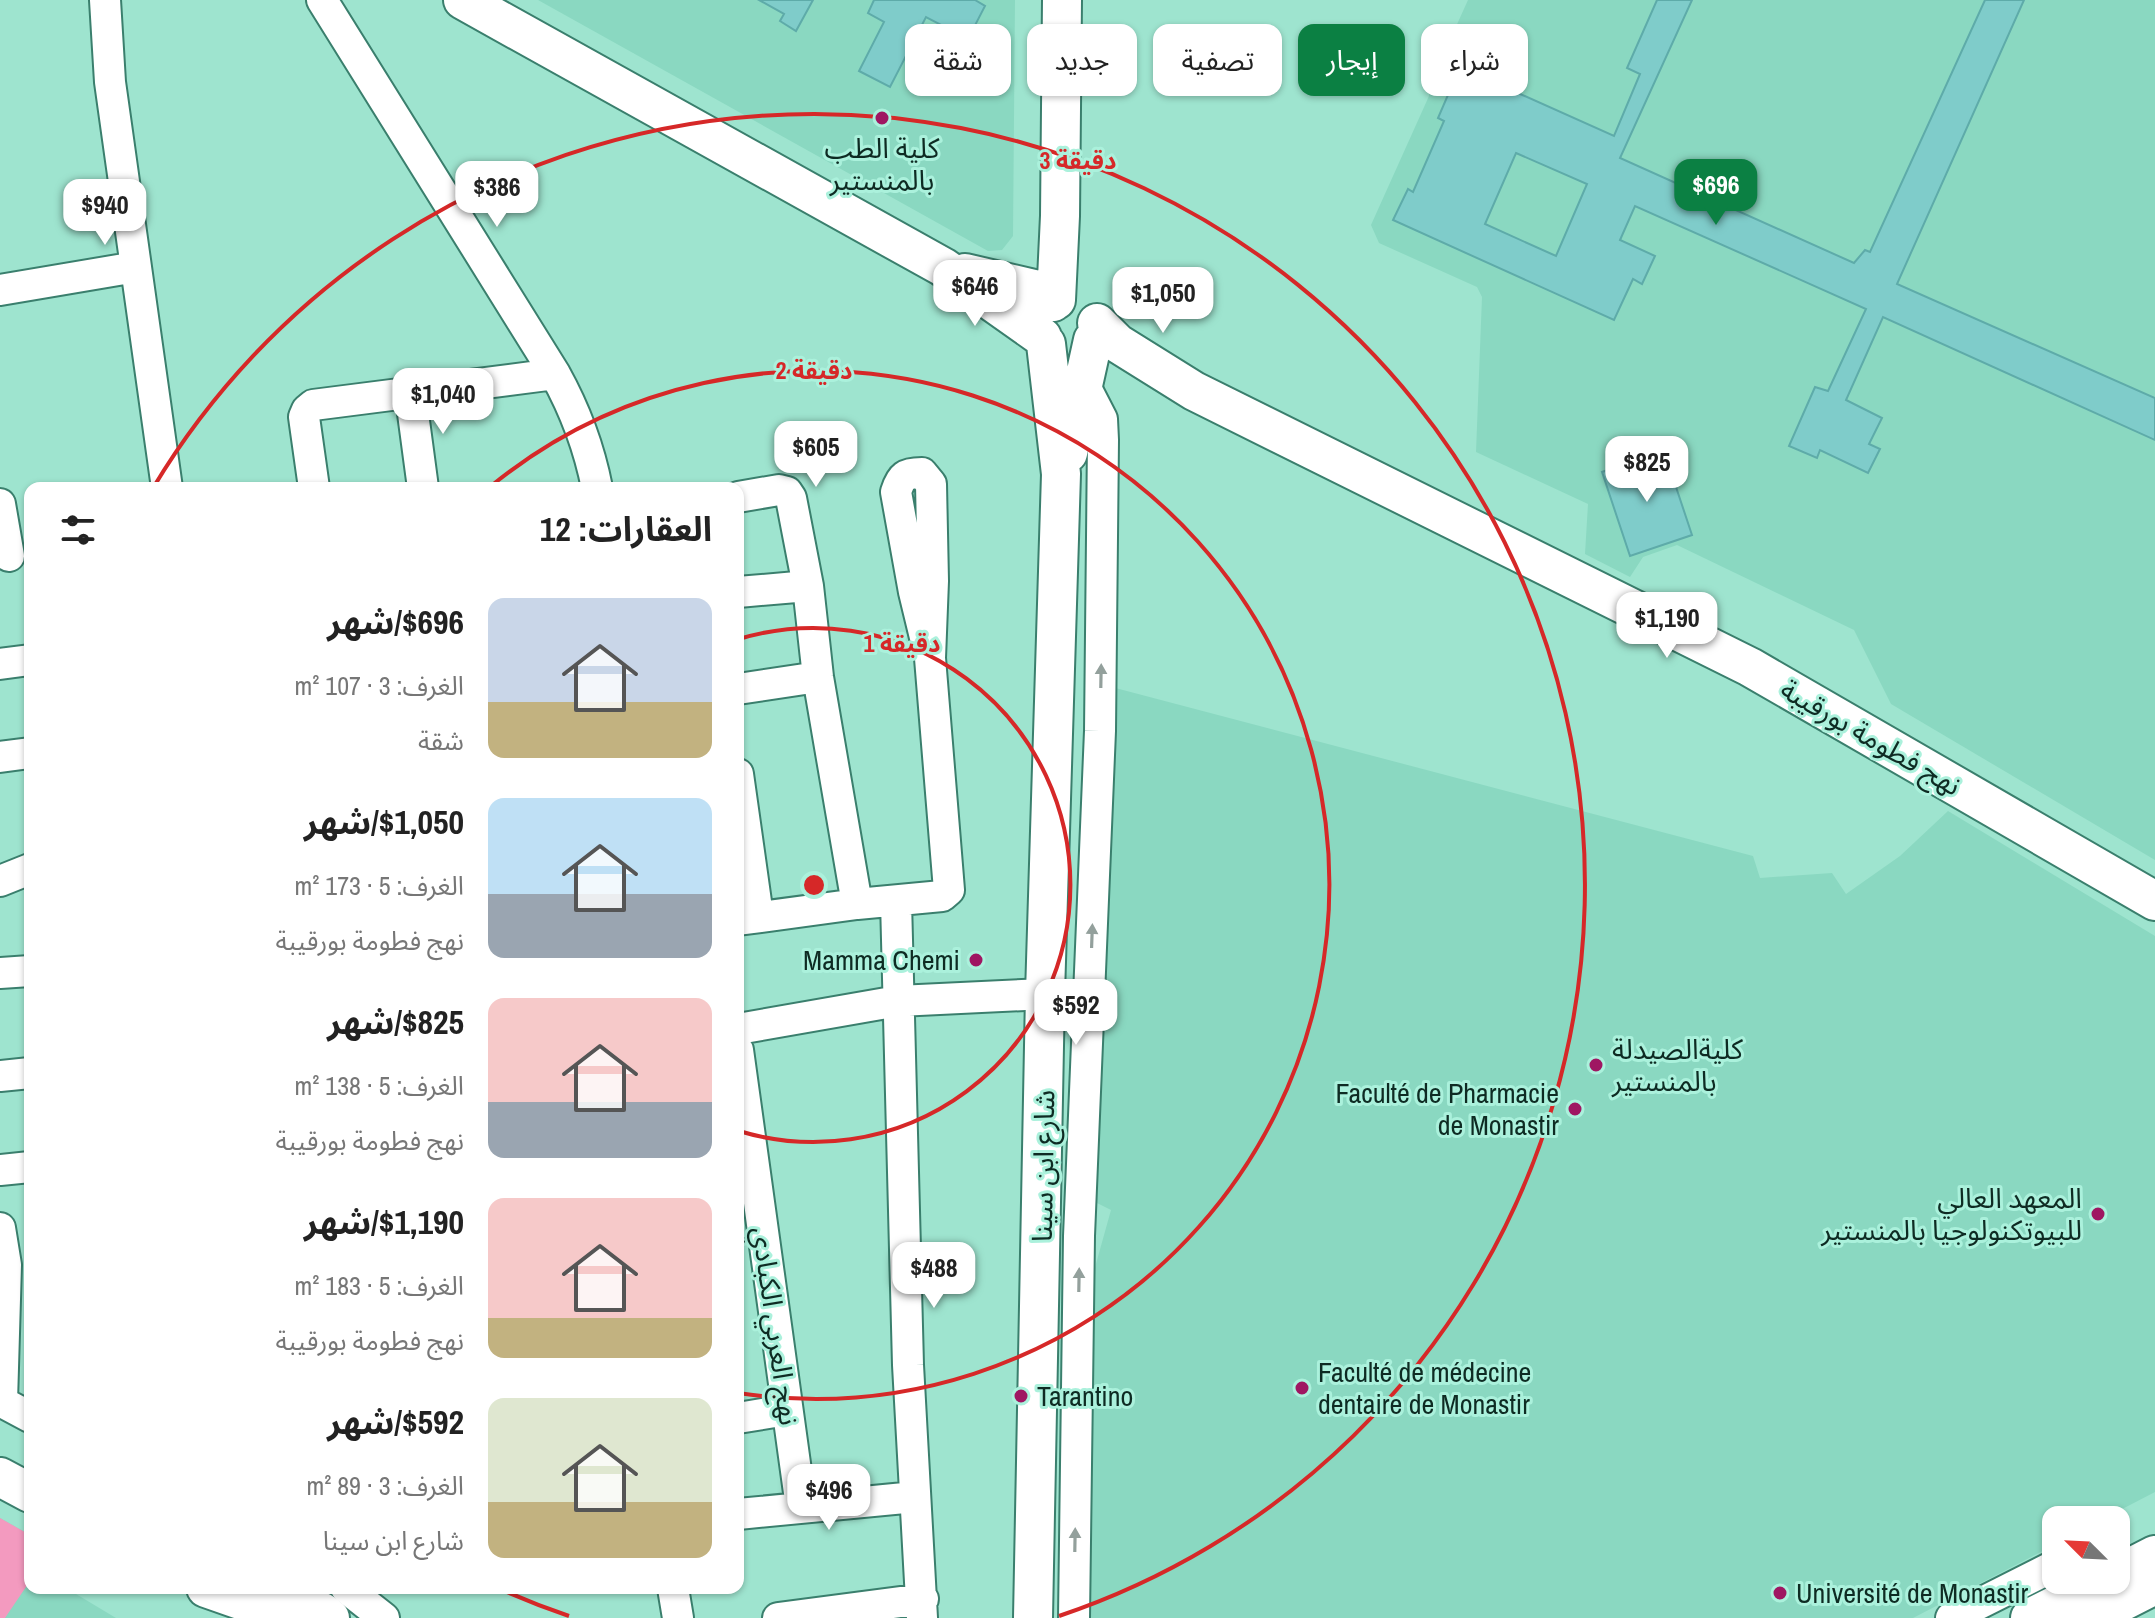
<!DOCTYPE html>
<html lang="ar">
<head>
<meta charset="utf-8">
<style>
	body { margin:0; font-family:"Archivo Narrow","Noto Sans Arabic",sans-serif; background:#f2f2f2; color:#222; direction:rtl; height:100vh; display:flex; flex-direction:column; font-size:30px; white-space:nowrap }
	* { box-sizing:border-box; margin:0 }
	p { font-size:26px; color:#767676 }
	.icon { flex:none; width:44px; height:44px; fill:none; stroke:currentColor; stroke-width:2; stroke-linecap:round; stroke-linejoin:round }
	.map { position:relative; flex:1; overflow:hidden; direction:ltr }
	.details { position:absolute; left:24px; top:482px; width:720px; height:1112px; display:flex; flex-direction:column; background:#fff; border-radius:16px; box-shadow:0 2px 6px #0004; direction:rtl }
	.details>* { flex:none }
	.banner { position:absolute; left:768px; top:24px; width:760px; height:72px; direction:rtl; display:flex; gap:16px }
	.needle { width:52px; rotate:294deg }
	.tools { position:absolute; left:2042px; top:1506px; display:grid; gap:16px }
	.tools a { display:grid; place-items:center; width:88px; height:88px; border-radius:16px; background:#fff; box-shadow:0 2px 6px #0004; font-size:40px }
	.price { position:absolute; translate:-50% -68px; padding:0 18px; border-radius:16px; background:#fff; color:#222; font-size:26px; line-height:52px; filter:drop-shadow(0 2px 4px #0008) }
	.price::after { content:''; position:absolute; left:50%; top:48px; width:24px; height:18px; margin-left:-12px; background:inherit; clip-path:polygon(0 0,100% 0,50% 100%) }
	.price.active { background:#0b8043; color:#fff }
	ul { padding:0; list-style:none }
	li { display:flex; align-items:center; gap:24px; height:200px; padding:0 32px }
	li span { display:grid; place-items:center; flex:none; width:224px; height:160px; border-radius:16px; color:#555 }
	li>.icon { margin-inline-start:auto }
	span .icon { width:96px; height:96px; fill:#fffc; stroke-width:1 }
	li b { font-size:34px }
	h2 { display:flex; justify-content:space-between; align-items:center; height:96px; padding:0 32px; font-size:34px }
	.pill { padding:0 28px; border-radius:16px; background:#fff; box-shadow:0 2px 6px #0004; font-size:28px; line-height:72px }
	.pill.active { background:#0b8043; color:#fff }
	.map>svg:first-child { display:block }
</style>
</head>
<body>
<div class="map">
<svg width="2155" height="1618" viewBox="0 0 2155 1618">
	<rect width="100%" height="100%" fill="#9ee4cf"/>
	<path fill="#8ad8c1" d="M538 0H1015L1013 236 1002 250 988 251Z
		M1468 0H2155V860L1891 704 1854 630 1677 545 1643 557 1630 577 1585 554 1588 504 1476 452 1482 297 1477 287 1379 243 1371 225 1429 96 1430 84Z
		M1104 685 1753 856 1760 878 1832 873 1846 894 1900 856 1948 811 2155 936V1492L2101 1520H2056V1544L1913 1618H1085L1094 1271 1111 1210 1097 1203Z
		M0 1518 30 1535V1588H66L116 1618H0Z"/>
	<path fill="#f39abf" d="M0 1518 30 1535V1581L5 1618H0Z"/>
	<path fill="#7fccca" stroke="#5eaba9" stroke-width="2" fill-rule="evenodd" d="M759 0H813L796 31 780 21 784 14Z
		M874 0H975L985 6 968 39 926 17 890 87 859 71 884 22 868 13Z
		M1657 0H1692L1620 158 1854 263 1865 250 1870 252 1985 0H2024L1897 284 2155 398V440L1883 317 1846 400 1882 418 1869 444 1880 449 1868 473 1820 450 1817 458 1789 446 1815 387 1828 391 1866 309 1635 206 1620 240 1655 256 1642 284 1633 279 1614 320 1393 220 1408 189 1413 192 1444 121 1438 118 1460 67 1614 136 1640 74 1627 68ZM1516 153 1587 184 1556 256 1485 224Z
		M1664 451 1692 535 1630 556 1602 472Z"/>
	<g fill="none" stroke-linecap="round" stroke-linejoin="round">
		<g stroke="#3a7f6d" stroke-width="34">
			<path id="minor" d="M105 0 110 82 167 488
				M322 0 555 374C575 410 589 447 597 488
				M0 290 136 267
				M410 391 423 488
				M314 488 304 417 307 410 313 405 555 374
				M738 497 779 490 787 492 791 498 808 586 818 677 857 904
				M0 504 9 556
				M738 592 808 586
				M0 664 30 660
				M738 689 818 677
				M0 757 30 753
				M738 774 758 916
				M0 881 30 869
				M896 901 908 1365 922 1618
				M738 920 857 904 942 896 949 890 930 658 914 592 896 492C901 476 905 473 922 473L931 484 933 581 930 658
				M0 973 30 971
				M738 1029 898 1001 1045 994
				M738 1050 801 1507
				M0 1076 30 1073
				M0 1170 30 1167
				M0 1228 6 1265 2 1402
				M0 1401 30 1417
				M738 1418 787 1410
				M738 1514 915 1497
				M346 1588 384 1618
				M673 1588 678 1618
				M778 1618 923 1599
				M1074 1618 1079 1236 1100 731 1103 440 1102 419 1084 384
				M1951 1618 2056 1565"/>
		</g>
		<g stroke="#3a7f6d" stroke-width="42">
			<path id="major" d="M463 0 943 267 1042 337
				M965 273 1034 289 1053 302
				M1056 300 1060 216 1062 0
				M1097 323 1117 343 1194 391 1750 667 2155 901
				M1068 453 1093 340
				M0 1477 30 1493
				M2116 1575 2155 1555
				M206 1588 263 1608 289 1610
				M279 1618C295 1605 314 1603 330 1618
				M1033 1618 1045 994 1061 474 1046 344
				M2030 1618 2106 1580
				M2090 1618 2155 1585"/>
		</g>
		<use href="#minor" stroke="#fff" stroke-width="30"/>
		<use href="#major" stroke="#fff" stroke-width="38"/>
	</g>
	<defs><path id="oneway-solid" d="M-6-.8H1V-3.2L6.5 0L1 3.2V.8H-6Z" transform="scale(2)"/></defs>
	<g fill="#93a09c">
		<use href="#oneway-solid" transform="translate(1101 676) rotate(-89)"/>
		<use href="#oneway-solid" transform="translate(1092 936) rotate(-88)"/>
		<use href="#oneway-solid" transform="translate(1079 1280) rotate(-89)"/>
		<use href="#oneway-solid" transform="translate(1075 1540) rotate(-89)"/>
	</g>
	<g fill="none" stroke="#d62828" stroke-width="4">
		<path d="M739 639A257 257 0 1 1 739 1131"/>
		<path d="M491 486A514 514 0 1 1 738 1393"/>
		<path d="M569 1616A771 771 0 0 1 500 1589M153 488A771 771 0 1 1 1059 1616"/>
	</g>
	<g fill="#9f1662" stroke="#abf1dc" stroke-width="3">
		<circle cx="882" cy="118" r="8"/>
		<circle cx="976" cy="960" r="8"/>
		<circle cx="1596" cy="1065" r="8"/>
		<circle cx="1575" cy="1109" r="8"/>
		<circle cx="2098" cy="1214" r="8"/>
		<circle cx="1302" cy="1388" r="8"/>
		<circle cx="1021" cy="1396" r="8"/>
		<circle cx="1780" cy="1593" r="8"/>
	</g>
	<g text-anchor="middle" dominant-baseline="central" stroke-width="6" stroke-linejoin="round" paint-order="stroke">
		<g font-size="28" fill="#0e2b23" stroke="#abf1dc" text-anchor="start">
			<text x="882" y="148" text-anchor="middle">كلية الطب<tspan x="882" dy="32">بالمنستير</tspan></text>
			<text x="960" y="960" text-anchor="end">Mamma Chemi</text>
			<text x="1612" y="1049">كليةالصيدلة<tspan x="1612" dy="32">بالمنستير</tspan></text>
			<text x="1559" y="1093" text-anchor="end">Faculté de Pharmacie<tspan x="1559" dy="32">de Monastir</tspan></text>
			<text x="2082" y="1198" text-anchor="end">المعهد العالي<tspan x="2082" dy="32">للبيوتكنولوجيا بالمنستير</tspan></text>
			<text x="1318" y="1372">Faculté de médecine<tspan x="1318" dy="32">dentaire de Monastir</tspan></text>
			<text x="1037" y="1396">Tarantino</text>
			<text x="1796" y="1593">Université de Monastir</text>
		</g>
		<g font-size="28" fill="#0e2b23" stroke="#abf1dc">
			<text transform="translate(1871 737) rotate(30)">نهج فطومة بورقيبة</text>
			<text transform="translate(1043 1166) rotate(-89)">شارع ابن سينا</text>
			<text transform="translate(776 1326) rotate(82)">نهج العربي الكبادي</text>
		</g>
	</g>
	<circle cx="814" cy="885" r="12" fill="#d62828" stroke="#abf1dc" stroke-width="4"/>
	<g font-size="24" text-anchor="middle" font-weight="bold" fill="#d62828" stroke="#abf1dc" stroke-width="6" stroke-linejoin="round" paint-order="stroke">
		<text x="1078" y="169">3 دقيقة</text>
		<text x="814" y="379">2 دقيقة</text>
		<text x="902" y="652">1 دقيقة</text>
	</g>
</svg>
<div class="tools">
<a><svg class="needle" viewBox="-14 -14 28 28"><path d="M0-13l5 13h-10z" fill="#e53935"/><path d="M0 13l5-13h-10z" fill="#767676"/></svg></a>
</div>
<b class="price active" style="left:1716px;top:227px">$696</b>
<b class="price" style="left:497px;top:229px">$386</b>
<b class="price" style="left:105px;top:247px">$940</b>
<b class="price" style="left:975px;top:328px">$646</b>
<b class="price" style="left:1163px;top:335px">$1,050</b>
<b class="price" style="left:443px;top:436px">$1,040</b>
<b class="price" style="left:816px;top:489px">$605</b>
<b class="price" style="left:1647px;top:504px">$825</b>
<b class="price" style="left:1667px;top:660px">$1,190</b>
<b class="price" style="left:1076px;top:1047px">$592</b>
<b class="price" style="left:934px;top:1310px">$488</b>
<b class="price" style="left:829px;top:1532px">$496</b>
<div class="banner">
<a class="pill">شراء</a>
<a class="pill active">إيجار</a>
<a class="pill">تصفية</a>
<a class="pill">جديد</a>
<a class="pill">شقة</a>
</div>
<section class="details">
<h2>العقارات: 12<svg class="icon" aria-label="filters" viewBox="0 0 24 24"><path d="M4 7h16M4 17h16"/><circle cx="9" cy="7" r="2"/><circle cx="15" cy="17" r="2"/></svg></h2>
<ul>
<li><span style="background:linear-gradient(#c9d6e8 65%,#c2b280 0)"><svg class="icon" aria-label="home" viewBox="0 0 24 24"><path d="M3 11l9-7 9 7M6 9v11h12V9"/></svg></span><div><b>$696/شهر</b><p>الغرف: 3 · 107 m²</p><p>شقة</p></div></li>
<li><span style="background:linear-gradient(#bfe0f5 60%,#9aa5b1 0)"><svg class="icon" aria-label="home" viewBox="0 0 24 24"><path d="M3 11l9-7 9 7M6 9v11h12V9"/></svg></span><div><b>$1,050/شهر</b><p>الغرف: 5 · 173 m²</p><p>نهج فطومة بورقيبة</p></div></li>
<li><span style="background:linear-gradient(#f6c9c9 65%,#9aa5b1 0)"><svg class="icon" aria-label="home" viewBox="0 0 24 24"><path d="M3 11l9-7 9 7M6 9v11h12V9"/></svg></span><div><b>$825/شهر</b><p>الغرف: 5 · 138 m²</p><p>نهج فطومة بورقيبة</p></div></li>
<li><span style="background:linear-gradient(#f6c9c9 75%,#c2b280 0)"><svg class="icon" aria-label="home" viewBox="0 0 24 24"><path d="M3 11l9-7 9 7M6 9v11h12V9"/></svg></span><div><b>$1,190/شهر</b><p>الغرف: 5 · 183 m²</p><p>نهج فطومة بورقيبة</p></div></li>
<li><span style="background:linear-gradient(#dfe7d0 65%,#c2b280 0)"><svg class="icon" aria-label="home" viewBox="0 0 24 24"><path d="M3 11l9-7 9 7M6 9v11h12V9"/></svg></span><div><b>$592/شهر</b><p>الغرف: 3 · 89 m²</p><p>شارع ابن سينا</p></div></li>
</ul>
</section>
</div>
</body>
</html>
